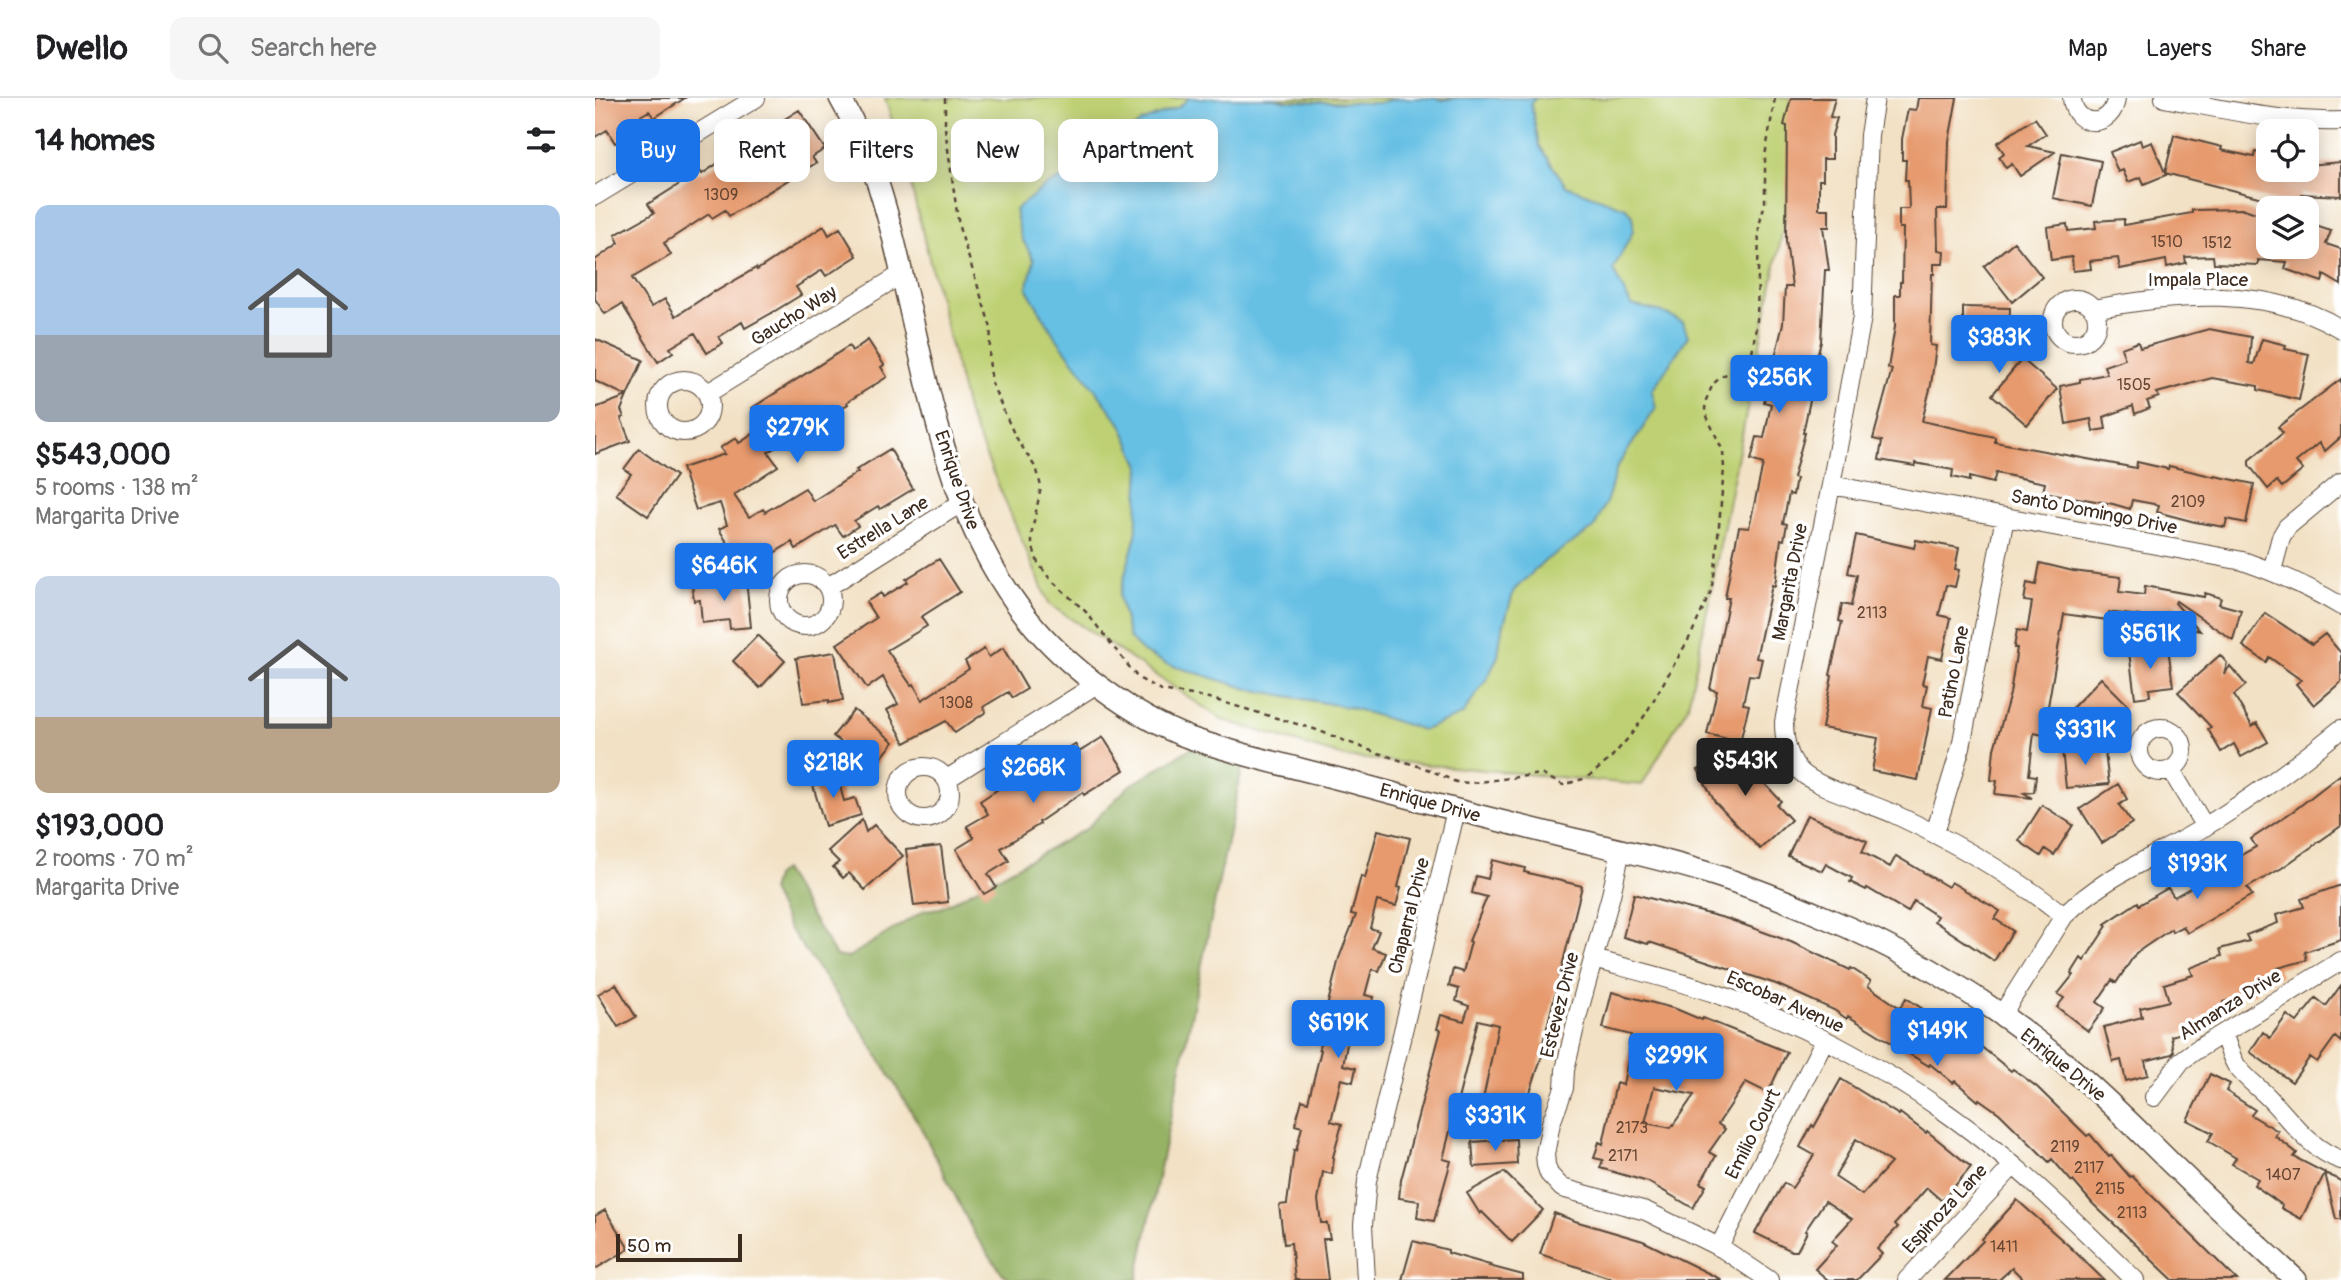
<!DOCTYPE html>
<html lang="en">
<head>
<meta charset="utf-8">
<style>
	body { margin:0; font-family:Pangolin,sans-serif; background:#f6f6f6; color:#202124; height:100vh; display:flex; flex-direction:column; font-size:26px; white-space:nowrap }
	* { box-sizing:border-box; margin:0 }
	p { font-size:23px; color:#757577 }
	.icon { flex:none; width:38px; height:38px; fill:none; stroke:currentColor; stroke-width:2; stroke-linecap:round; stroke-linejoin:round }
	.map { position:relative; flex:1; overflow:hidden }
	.side { display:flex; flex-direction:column; background:#fff; width:595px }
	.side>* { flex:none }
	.hud { position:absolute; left:21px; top:21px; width:665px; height:63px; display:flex; gap:14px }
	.tools { position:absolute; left:1661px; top:21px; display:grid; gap:14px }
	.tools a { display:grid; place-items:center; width:63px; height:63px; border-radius:14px; background:#fff; box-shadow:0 4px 18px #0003; font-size:35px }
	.scale { position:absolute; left:21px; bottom:18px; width:126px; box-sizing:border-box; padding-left:7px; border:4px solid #3b2a1e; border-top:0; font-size:19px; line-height:24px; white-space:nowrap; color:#3b2a1e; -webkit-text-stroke:5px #fff; paint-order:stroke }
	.price { position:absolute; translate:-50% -60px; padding:0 16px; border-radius:7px; background:#1a73e8; color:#fff; font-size:23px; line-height:46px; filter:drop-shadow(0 2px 4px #0008) }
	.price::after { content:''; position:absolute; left:50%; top:42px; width:21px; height:16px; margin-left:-10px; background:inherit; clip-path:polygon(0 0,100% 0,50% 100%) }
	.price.selected { background:#222; color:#fff }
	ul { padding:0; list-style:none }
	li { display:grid; align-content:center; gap:14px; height:371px; padding:0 35px }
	li span { display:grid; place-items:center; height:217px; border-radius:14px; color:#555 }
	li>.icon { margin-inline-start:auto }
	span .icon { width:126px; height:126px; fill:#fffc; stroke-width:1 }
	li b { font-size:30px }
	h2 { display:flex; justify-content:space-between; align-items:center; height:84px; padding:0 35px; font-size:30px }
	.chip { padding:0 24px; border-radius:14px; background:#fff; box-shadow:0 4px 18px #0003; font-size:24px; line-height:63px }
	.chip.selected { background:#1a73e8; color:#fff }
	header { display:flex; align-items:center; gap:42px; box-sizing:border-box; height:98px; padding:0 35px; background:#fff; border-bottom:2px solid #e0e0e0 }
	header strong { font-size:33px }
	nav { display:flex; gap:38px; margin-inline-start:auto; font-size:24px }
	.search { width:490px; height:63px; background:#f6f6f6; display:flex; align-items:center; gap:18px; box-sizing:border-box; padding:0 24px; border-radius:14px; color:#757577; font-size:26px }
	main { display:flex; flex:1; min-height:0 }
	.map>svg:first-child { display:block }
</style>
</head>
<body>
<header>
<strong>Dwello</strong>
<div class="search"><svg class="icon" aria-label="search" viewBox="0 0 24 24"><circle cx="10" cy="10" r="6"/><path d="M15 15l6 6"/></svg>Search here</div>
<nav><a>Map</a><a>Layers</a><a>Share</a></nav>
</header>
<main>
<section class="side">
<h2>14 homes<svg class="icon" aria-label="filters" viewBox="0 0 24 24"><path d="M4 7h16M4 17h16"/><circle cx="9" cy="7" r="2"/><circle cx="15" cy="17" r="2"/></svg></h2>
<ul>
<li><span style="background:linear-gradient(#a9c7e8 60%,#9aa5b1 0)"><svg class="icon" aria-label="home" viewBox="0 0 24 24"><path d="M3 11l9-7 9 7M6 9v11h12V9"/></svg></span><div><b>$543,000</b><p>5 rooms · 138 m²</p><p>Margarita Drive</p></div></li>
<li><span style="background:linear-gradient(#c9d6e8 65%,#b9a48a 0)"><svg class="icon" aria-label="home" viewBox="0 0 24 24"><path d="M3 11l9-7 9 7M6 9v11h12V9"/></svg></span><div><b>$193,000</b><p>2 rooms · 70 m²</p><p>Margarita Drive</p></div></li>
</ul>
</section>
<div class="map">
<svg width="1746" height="1182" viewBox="0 0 1746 1182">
	<rect width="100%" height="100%" fill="#fff"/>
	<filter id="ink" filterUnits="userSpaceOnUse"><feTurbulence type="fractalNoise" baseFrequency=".0143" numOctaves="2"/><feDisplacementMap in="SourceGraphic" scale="14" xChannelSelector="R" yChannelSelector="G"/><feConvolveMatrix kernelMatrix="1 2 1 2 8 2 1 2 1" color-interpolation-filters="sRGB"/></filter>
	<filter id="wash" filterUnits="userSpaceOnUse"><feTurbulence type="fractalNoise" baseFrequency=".00686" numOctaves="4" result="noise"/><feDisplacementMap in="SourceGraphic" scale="28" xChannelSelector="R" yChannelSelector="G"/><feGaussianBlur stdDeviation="1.57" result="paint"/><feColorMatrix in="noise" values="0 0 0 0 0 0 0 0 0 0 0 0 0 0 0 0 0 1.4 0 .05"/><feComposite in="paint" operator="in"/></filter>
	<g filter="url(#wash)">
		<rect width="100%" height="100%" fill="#f2e1c4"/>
		<path fill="#bed073" stroke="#7c7d48" stroke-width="2" d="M290 0H1214L1093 608 1047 687 750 659 628 622 454 506 373 316 309 60Z"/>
		<path fill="#96b265" stroke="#686e42" stroke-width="2" d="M596 650 648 666 542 1182H416L408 1176 380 1137 325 1028 269 935 194 830 176 793 180 779 188 772 241 858 252 860 330 812 346 810 491 731 533 689Z"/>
		<path fill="#66c0e4" stroke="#507581" stroke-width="2" d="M594 0H680L692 3 783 5 803 0H840L848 2 862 0H941L936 6 944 47 971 88 1031 110 1038 118V133L1018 172 1036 207 1067 214 1088 224 1093 238 1057 293 1061 310 1022 369 1012 402 999 430 951 462 919 492 906 536 903 558 893 579 867 617 828 632 757 610 654 591 572 566 548 554 534 540 524 498 541 437 545 368 526 326 459 237 432 191 439 162 426 139 420 112 449 89 491 68 546 24 584 9Z"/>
		<g id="blocks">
			<path fill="#e69a6d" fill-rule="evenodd" d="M0 0H90L59 20 54 13 28 28 33 37 20 45 12 32 0 39Z
				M1196 0H1240L1235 19 1242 20 1237 37V61H1228V82H1224V111H1234V129H1228L1234 172H1230L1226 244 1214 287 1218 288 1208 335H1210L1198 380 1201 381 1198 397 1194 396 1188 425 1192 426 1189 442 1186 441 1180 488 1177 487 1161 560 1167 561 1163 578 1154 577 1148 606 1154 607 1145 644 1112 636 1122 593 1115 591 1134 500H1130L1137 462 1144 429 1154 430 1168 366 1156 362 1162 339 1169 340 1176 306 1169 304 1188 226 1190 189H1197L1191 143 1192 28 1189 27Z
				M1323 0H1362L1354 43 1352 111H1342L1343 152 1349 153 1348 166H1339V176H1337L1335 247 1341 248 1336 287 1327 323 1400 339V344L1541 370 1542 364 1573 371 1574 368 1620 379V378L1659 386 1651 425 1632 421 1630 429 1600 424 1562 414 1564 407 1537 402 1535 411 1518 406 1448 394 1450 385 1401 375 1398 385 1374 379V383L1357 379 1358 372 1320 365V368L1284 362 1287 343 1278 341 1297 271 1293 270 1300 229V197H1305V184H1307L1308 130H1304V111H1314L1313 82H1310L1311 62H1307V41L1313 11 1321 12Z
				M204 12 230 51 217 59 221 65 134 118 130 112 117 120 114 116 69 145 76 157 37 180 56 209 70 201 81 218 119 193 120 194 161 170 162 172 229 128 234 137 245 130 262 158 231 178 227 172 201 189 206 197 175 216 150 230 147 224 124 239 128 245 112 255 100 235 75 250 78 254 63 264 27 206 10 216 0 201V162L24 145 20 137 59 115 53 106 105 73 107 76 132 59V57Z
				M1440 20 1451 36 1433 48 1460 54 1425 78 1417 66 1411 70 1404 59 1409 55 1402 45Z
				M1579 37 1627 49 1626 52 1659 59 1660 54 1673 57V72H1712V67L1746 64V98L1706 96V103L1675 102 1570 75Z
				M1545 42 1547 48 1557 44 1571 77 1549 86 1546 79 1533 84 1528 72 1523 74 1515 54Z
				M1467 55 1506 63 1497 108 1458 100Z
				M1649 111 1673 119V149H1712V132L1716 134 1718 127 1736 133 1731 146 1746 151V187L1729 177 1727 184 1690 171 1692 164 1663 162V167L1619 165 1618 158 1590 159 1591 165 1572 169 1571 162 1525 171 1523 160 1495 163 1496 171 1478 173 1477 159 1456 162 1452 129 1472 126 1473 133 1501 130 1500 123 1529 121V127L1597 115V112Z
				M1419 144 1447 179 1417 204 1389 168Z
				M1368 209 1415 210 1414 235H1407V256L1368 255Z
				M1614 231 1656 239 1654 265 1659 266 1667 241 1691 247 1690 251 1714 256 1704 302 1663 292V288L1617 280 1562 295 1564 299 1552 303 1555 310 1540 316 1538 308 1509 319 1511 331 1498 333 1496 321 1471 326 1465 288 1485 284V281L1512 276 1509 268 1530 261 1526 250 1543 244 1545 250Z
				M0 241 48 262 32 298 0 283Z
				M273 242 289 267 286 269 292 279 252 304 253 306 173 354 183 368 139 397 154 419 168 411 170 414 210 390 218 403 263 374 261 372 295 351 318 391 285 411 283 408 259 423 263 428 248 438 240 427 201 451 197 444 174 458 176 461 151 476 124 431 132 427 125 405 101 412 87 370 130 356 125 350 141 340 144 345 169 329 157 310 254 248 257 253Z
				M1427 261 1462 291 1432 327 1397 297Z
				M1746 281V339L1730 353 1724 345 1701 364 1708 372 1687 389 1682 383 1673 391 1654 367V362L1688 335 1683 329Z
				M32 298 26 312 29 319 26 320 35 343 0 356V310Z
				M44 351 81 378 53 418 21 396 36 376 29 371Z
				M1261 437 1319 450 1321 442 1364 450 1360 471 1364 472 1360 489 1351 487 1344 517 1356 520 1347 561 1333 558 1327 586 1332 587 1328 608 1337 610 1323 682 1277 673 1283 640 1227 630 1237 578 1235 577 1247 524 1244 523 1247 506 1256 508 1262 477 1253 475Z
				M344 461 365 494 326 519 332 528 292 552 316 587 319 586 327 602 374 571 370 563 389 551 394 559 408 550 432 591 417 600 413 594 388 609 391 614 360 635 351 623 310 645 292 612 303 606 288 579 272 590 242 546 281 520 271 504 286 495 288 499 313 484 311 481Z
				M1445 465 1478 473 1526 479 1524 494 1549 497 1550 488 1609 499 1610 495 1626 500 1624 506 1646 512 1638 542 1581 503 1580 505 1605 533 1544 521 1545 518 1514 514 1513 522 1469 516 1448 637 1439 635 1434 677 1441 678 1439 694 1429 695 1437 700 1400 696 1402 683 1396 682 1399 651 1415 596 1422 550H1419L1422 532 1432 534 1437 504 1429 503 1432 485 1441 487Z
				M151 481 156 529 135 531 134 522 107 525 105 502 99 503 97 487Z
				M1670 515 1717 546 1730 536 1746 555V584L1719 607 1701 586 1706 582 1674 559 1671 564 1648 548Z
				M163 537 190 563 165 590 138 563Z
				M1573 549 1578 588 1554 591 1555 598 1540 600 1534 554Z
				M240 554 248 602 234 605V602L208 605 201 560Z
				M1625 557 1632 565 1629 577 1635 568 1651 587 1639 597 1657 628 1662 625 1673 644 1646 659 1639 646 1626 654 1613 631 1616 629 1583 594Z
				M1506 580 1533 607 1506 636 1478 609Z
				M259 612 299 644 276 673 255 656 251 661 240 652 246 644 238 638Z
				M508 639 529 672 489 697 488 694 444 724 445 726 406 750 414 763 393 776 401 789 389 796 361 751 379 740 372 728 393 716 385 703 438 668 443 675 466 659 464 656 480 646 484 654Z
				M1509 647 1514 686 1471 690 1467 651Z
				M1142 651 1153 672 1160 668 1169 685 1186 703 1182 707 1196 722 1165 751 1120 704 1103 672Z
				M241 673 249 703 260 700 266 717 230 728 216 681Z
				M1746 676V728L1687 770 1652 790 1657 797 1592 835 1588 828 1577 834 1576 831 1541 855 1521 885 1517 882 1502 904 1510 910 1493 933 1462 909 1469 900 1463 896 1478 877 1476 876 1486 860 1489 863 1512 828 1510 826 1543 804 1544 807 1573 790 1579 799 1604 785 1598 776 1613 767 1617 773 1661 749 1656 741 1701 711Z
				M1523 686 1532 701 1524 707 1537 725 1507 745 1485 711Z
				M1447 707 1478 727 1459 757 1450 751 1446 758 1424 743Z
				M1212 717 1272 743 1267 754 1295 769 1301 758 1353 789 1356 784 1405 813 1400 821 1418 833 1399 863 1339 823 1342 818 1319 803 1313 814 1272 790 1271 792 1255 784 1257 780 1231 766 1227 773 1193 758Z
				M267 722 271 734 279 727 308 758 270 792 254 775 248 780 238 769 244 764 233 753Z
				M783 732 815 740 803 789 806 790 801 808 782 803 775 830 784 833 777 850 791 855 784 873 777 871 770 897 779 899 775 916H772L768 938 754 936 748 967 761 970 758 984 746 981 736 1023 747 1026 738 1059 739 1060 737 1076 728 1074 723 1102 726 1125H732L735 1141H728L733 1182H700L696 1145 689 1146 684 1107 692 1106 699 1052 701 1053 707 1029 700 1027 707 1002 713 1004 726 952 724 951 733 905 744 860 761 817 756 816 766 778 770 780Z
				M346 748 353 804 319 808 311 752Z
				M897 762 930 770 929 774 987 788 948 945 951 946 931 1006H933L928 1031 884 1022 903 927 883 922 848 1061 856 1063 839 1123 822 1120 824 1103 804 1100 806 1082 846 932 842 931 846 917 869 923 874 908 861 903 864 891 854 888 858 871 868 874 876 844 874 843 892 799 877 795 881 778 893 781Z
				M1746 787V842L1710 854 1712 862 1683 870 1686 878 1659 888 1661 895 1628 904 1630 911 1604 921 1606 929 1576 938 1579 954 1577 956 1550 963 1553 977 1531 983 1526 962 1518 964 1509 929 1547 919 1545 910 1574 903 1569 886 1598 877 1595 870 1627 858 1625 851 1654 843 1651 837 1683 825 1681 817 1709 809 1706 801Z
				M1039 796 1133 821 1196 844 1255 872 1256 870 1276 883 1273 888 1305 910 1311 900 1366 936 1368 934 1416 973 1418 971 1442 989 1492 1038 1495 1036 1514 1059 1516 1057 1535 1079 1537 1078 1642 1182H1578L1498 1106 1478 1083 1477 1084 1457 1061 1454 1064 1404 1015 1384 1001 1383 1003 1360 983 1358 985 1335 966 1334 968 1253 918 1252 921 1239 912 1181 886 1054 844 1053 846 1028 839Z
				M21 886 41 919 23 929 3 896Z
				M1746 887V944L1740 939 1722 964 1715 959 1697 984 1655 954 1668 934 1675 940 1692 917 1702 924 1721 900 1731 908Z
				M1017 894 1081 911 1107 922 1108 920 1192 954 1173 995 1151 984 1123 1026 1130 1031 1114 1054 1121 1058 1105 1085 1111 1088 1098 1110 1053 1084 1005 1070 1008 1062 999 1060 1004 1044 1008 1046 1021 985 1028 987 1036 946H1034L1036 937 1008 930ZM1059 989 1099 997 1076 1030 1050 1025Z
				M1615 976 1635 986 1631 993 1660 1012 1656 1017 1683 1033 1680 1038 1702 1055 1699 1059 1746 1083V1121H1741L1730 1075 1706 1121 1686 1110 1687 1107 1659 1087 1663 1081 1637 1066 1641 1060 1613 1043 1618 1035 1592 1022Z
				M1246 981 1304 1017 1305 1015 1331 1035 1332 1033 1376 1069 1347 1103 1332 1090 1300 1126 1303 1129 1282 1151 1287 1156 1262 1182H1233L1220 1171 1242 1147 1237 1143 1257 1121 1230 1103 1210 1133 1212 1134 1202 1153H1197L1160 1135 1189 1085 1197 1090 1219 1057 1205 1049 1217 1027 1219 1029ZM1261 1041 1296 1065 1267 1097 1240 1079Z
				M921 1041 922 1066 879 1069 877 1044Z
				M909 1074 948 1112 917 1144 887 1114 885 1116 872 1095Z
				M1422 1102 1474 1148 1509 1182H1429L1417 1170 1404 1182H1350L1388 1143 1387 1141Z
				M10 1112 34 1151 0 1171V1118Z
				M959 1115 980 1123 1048 1143 1127 1182H1021L945 1156Z
				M818 1143 853 1152V1155L895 1167 894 1168 928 1177V1182H807Z"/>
		</g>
	</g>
	<g filter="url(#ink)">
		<use href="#blocks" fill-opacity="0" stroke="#564537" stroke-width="2"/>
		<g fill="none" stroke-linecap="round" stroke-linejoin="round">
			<g stroke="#564537" stroke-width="20">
				<path id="minor" d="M1280 0 1274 37 1267 219 1236 387 1189 624C1189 642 1193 661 1206 674 1223 690 1275 705 1299 716 1359 744 1417 776 1469 818
					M1477 0C1479 31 1518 31 1521 0
					M1569 0C1627 11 1687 25 1746 23
					M0 98 161 0
					M1458 223a22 22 0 1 1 44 0a22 22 0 1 1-44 0Z
					M1498 211C1579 196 1673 187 1746 231
					M63 308a26 26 0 1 1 52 0a26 26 0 1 1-52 0Z
					M113 295 307 176
					M1236 387 1648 463C1683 475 1714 489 1746 508
					M1677 473 1686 439 1692 429 1746 384
					M184 502a26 26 0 1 1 52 0a26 26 0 1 1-52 0Z
					M233 489 366 405
					M1544 652a22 22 0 1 1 44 0a22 22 0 1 1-44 0Z
					M303 695a26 26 0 1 1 52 0a26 26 0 1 1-52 0Z
					M1576 672 1610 729
					M352 681 502 586
					M1340 735 1366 649 1410 419
					M1026 752 1016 797 983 916 970 972 969 990 956 1025 950 1056 951 1067 954 1076 967 1090 1051 1113 1128 1151 1174 1182
					M998 861C1039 872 1081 882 1122 896 1202 923 1284 967 1353 1016 1421 1064 1481 1124 1540 1182
					M1406 918 1469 818C1508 779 1554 762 1601 734 1652 704 1700 669 1746 631
					M1629 936C1632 947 1635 957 1641 967 1649 979 1662 988 1672 998 1696 1022 1713 1050 1746 1062
					M1559 999 1586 963 1601 952 1746 863
					M1124 1149 1229 943
					M771 1182 768 1127 772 1083 861 712
					M1312 1182 1418 1068"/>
			</g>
			<g stroke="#564537" stroke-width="24">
				<path id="tertiary" d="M245 0C278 56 294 118 308 181 336 299 355 424 433 521 471 568 538 619 595 640 653 660 713 672 771 688 840 707 909 724 978 741 1021 751 1064 760 1106 773 1148 785 1189 802 1229 819 1316 855 1400 907 1472 967 1511 999 1546 1036 1582 1071 1621 1109 1661 1145 1701 1182"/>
			</g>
			<path stroke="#564537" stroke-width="2.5" stroke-dasharray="5 5" stroke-linecap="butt" d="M350 0V30L364 129 396 230 394 261 397 286 419 336 442 372 446 389 437 433V446L443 465 455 481 491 514 543 580 566 592 610 599 719 631 774 652 835 672 861 684 876 685 946 676 968 687 988 681 997 676 1014 662 1035 638 1050 617 1096 537 1116 493 1120 472 1129 371 1128 353 1113 321 1110 311 1111 302 1118 286 1126 279 1148 266 1157 255 1162 222 1164 128 1170 105V58L1180 0"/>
			<use href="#minor" stroke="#fff" stroke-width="18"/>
			<use href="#tertiary" stroke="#fff" stroke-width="21"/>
		</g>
	</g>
	<g text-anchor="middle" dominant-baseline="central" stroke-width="7" stroke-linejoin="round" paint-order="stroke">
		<g font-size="16" fill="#664632">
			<text x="126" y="97">1309</text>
			<text x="1572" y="144">1510</text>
			<text x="1622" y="145">1512</text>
			<text x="1539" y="287">1505</text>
			<text x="1593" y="404">2109</text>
			<text x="1277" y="515">2113</text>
			<text x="361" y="605">1308</text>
			<text x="1037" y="1030">2173</text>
			<text x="1470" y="1049">2119</text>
			<text x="1028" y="1058">2171</text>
			<text x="1494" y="1070">2117</text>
			<text x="1688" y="1077">1407</text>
			<text x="1515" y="1091">2115</text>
			<text x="1537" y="1115">2113</text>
			<text x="1409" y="1149">1411</text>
		</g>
		<g font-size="19" fill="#3b2a1e" stroke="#fff">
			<text x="1603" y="182">Impala Place</text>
			<text transform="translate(199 218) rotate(-32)">Gaucho Way</text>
			<text transform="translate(362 382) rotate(71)">Enrique Drive</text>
			<text transform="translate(1499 414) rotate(11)">Santo Domingo Drive</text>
			<text transform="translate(288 430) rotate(-32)">Estrella Lane</text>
			<text transform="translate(1195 484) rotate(-79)">Margarita Drive</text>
			<text transform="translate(1359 574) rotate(-79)">Patino Lane</text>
			<text transform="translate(835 705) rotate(15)">Enrique Drive</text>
			<text transform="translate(814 818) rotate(-76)">Chaparral Drive</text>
			<text transform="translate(1190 904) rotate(24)">Escobar Avenue</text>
			<text transform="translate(965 907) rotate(-76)">Estevez Drive</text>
			<text transform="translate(1635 907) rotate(-32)">Almanza Drive</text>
			<text transform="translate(1468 967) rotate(39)">Enrique Drive</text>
			<text transform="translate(1158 1036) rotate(-63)">Emilio Court</text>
			<text transform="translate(1350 1111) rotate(-47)">Espinoza Lane</text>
		</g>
	</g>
</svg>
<div class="tools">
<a><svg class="icon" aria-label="locate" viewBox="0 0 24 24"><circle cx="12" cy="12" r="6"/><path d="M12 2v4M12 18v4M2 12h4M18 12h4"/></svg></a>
<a><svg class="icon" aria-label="layers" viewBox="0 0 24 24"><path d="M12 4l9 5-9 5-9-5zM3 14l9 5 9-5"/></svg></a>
</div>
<div class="scale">50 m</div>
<b class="price" style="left:1404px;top:277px">$383K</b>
<b class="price" style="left:1184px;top:317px">$256K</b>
<b class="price" style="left:202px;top:367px">$279K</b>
<b class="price" style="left:129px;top:505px">$646K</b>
<b class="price" style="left:1555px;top:573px">$561K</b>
<b class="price" style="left:1490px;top:669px">$331K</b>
<b class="price selected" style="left:1150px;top:700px">$543K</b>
<b class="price" style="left:238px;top:702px">$218K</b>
<b class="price" style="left:438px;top:707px">$268K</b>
<b class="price" style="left:1602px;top:803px">$193K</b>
<b class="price" style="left:743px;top:962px">$619K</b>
<b class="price" style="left:1342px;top:970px">$149K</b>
<b class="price" style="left:1081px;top:995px">$299K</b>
<b class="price" style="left:900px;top:1055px">$331K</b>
<div class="hud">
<a class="chip selected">Buy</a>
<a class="chip">Rent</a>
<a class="chip">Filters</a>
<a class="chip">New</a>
<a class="chip">Apartment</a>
</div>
</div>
</main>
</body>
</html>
